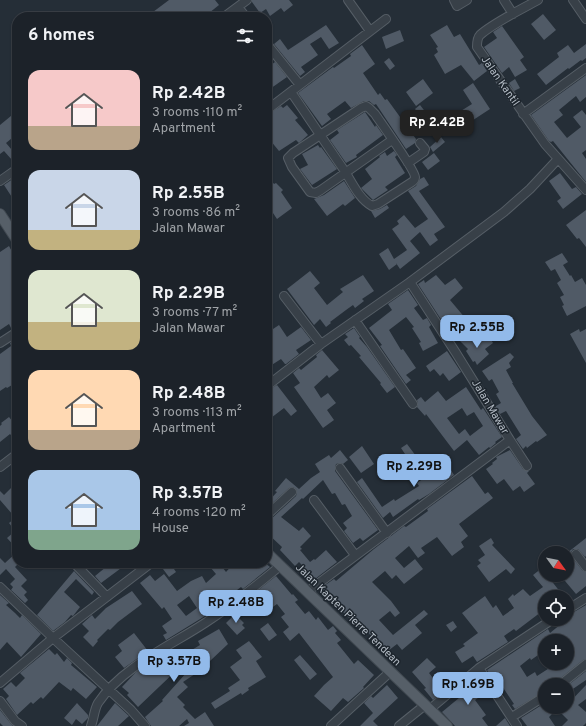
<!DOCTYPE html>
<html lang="en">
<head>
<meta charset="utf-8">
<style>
	body { margin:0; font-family:Overpass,sans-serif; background:#292f35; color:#f1f3f6; height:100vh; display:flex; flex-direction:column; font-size:15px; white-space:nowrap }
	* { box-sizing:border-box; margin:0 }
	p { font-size:13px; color:#a0a4a8 }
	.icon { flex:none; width:22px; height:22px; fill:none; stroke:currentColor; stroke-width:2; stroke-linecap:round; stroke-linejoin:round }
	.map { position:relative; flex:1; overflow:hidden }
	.side { position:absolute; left:12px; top:12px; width:260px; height:556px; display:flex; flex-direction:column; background:#1c2229; border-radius:16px; box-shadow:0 1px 3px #0004,0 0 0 1px #3a3f46 }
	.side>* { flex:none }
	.needle { width:26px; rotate:123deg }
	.controls { position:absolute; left:538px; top:546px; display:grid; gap:8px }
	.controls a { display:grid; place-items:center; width:36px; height:36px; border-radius:50%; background:#1c2229; box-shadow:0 1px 3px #0004,0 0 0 1px #3a3f46; font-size:20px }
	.price { position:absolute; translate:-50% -34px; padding:0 9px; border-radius:8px; background:#92baea; color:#111; font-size:13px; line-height:26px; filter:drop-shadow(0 1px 2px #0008) }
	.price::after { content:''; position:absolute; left:50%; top:24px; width:12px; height:9px; margin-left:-6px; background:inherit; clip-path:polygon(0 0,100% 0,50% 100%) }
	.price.active { background:#222; color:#fff }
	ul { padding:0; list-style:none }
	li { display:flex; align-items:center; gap:12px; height:100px; padding:0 16px }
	li span { display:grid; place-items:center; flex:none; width:112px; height:80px; border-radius:12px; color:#555 }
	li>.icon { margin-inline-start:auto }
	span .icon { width:48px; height:48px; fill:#fffc; stroke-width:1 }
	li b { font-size:17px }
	h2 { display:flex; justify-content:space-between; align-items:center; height:48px; padding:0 16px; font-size:17px }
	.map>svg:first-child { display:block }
</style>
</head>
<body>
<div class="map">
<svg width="586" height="726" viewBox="0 0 586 726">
	<rect width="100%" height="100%" fill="#252e37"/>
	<path fill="#505a66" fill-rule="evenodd" d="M169 0H215L219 5 204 17H156L153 12Z
		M252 0H289L293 5 284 12 281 8 270 16 266 9 260 13 252 2Z
		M543 14 556 30 544 40 531 24Z
		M326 25 339 43 329 49 321 37 310 44 318 55 301 67 305 72 300 76 274 44 280 39 288 50Z
		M447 25 454 37 460 34 479 65 482 63 487 71 474 81 461 65 445 74 434 55 438 52 436 48 438 47 430 35Z
		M502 26 524 57 520 60 527 70 515 77 509 67 502 73 484 47 497 38 493 32Z
		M400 30 404 41 386 49 382 37Z
		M586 44V58L582 61 581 60 569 69 568 68 546 85 537 74 559 57 557 53 568 45 574 53Z
		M362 45 375 64 363 73 378 95 380 93 385 100 387 99 416 139 415 143 406 149 376 104 374 105 369 101H364L351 108 345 101 327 114 331 119 322 126 298 93 333 67 334 68 351 56 350 54Z
		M389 58 395 66 390 70 384 62Z
		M275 62 287 77 267 91V68Z
		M586 75V97L580 102 576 96 559 110 563 115 554 122 567 138 581 127 573 117 582 110 586 115V150L582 153 586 159V182L553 141 551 142 549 141 531 115Z
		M423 79 433 93 416 106 406 92Z
		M515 79 520 88 514 91 509 83Z
		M473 83 490 109 464 126 456 114 472 104 463 90Z
		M287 105 298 118 295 120 308 135 299 143 296 140 279 151 270 140 272 138 267 131V115L281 106 283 108Z
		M420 105 427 114 422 118 415 109Z
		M17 111V134L6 143 17 156 12 160 4 151 0 154V125Z
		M365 112 375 127 376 125 383 135 356 155 357 157 346 163 330 140 339 133 337 130Z
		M441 137 445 142 433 152 430 147Z
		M318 145 320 148 321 147 337 169 312 185 300 169 308 165 302 154Z
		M394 151 397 155 395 157 405 173 385 187 388 190 373 200 361 188 372 179 365 169 380 157 379 156 385 152 387 156Z
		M434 153 440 161 428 170 422 162Z
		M560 173 572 189 576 187 582 194 563 209 557 201 561 198 549 181Z
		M267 175 274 184 276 183 283 190 281 192 292 208 277 219 267 204Z
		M17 176V205L4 185Z
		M424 177 429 185 419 191 445 227 434 234 438 240 430 246 420 232 410 241 420 253 400 269 396 263 397 264 389 270 379 254 388 248 394 259 407 250 392 229 399 224 397 221 404 215 415 228 428 219 408 191 416 186 420 179Z
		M344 181 355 198 345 206 343 204 327 216 314 199 324 195Z
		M387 205 389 208 375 218 371 211 380 209Z
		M586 210V247L579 238 577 239 566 225Z
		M9 246 17 261V324L11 328 9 324 0 330V252Z
		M562 253 568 262 563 265 570 276 571 275 575 282 582 278 586 285V306L567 316 562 306 564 305 560 297 564 295 557 283 561 280 555 269 551 271 545 262Z
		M310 271 320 283 314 288 327 305 343 292 340 289 363 275 374 291 362 299 364 301 355 308 353 305 346 310 330 322 331 323 326 327 320 319 314 325 287 289Z
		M436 275 445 285 455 278 463 288 450 300 466 319 457 327 453 322 446 327 418 284 424 280 425 283Z
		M408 290 418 305 414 308 423 320 427 318 431 325 429 327 438 343 423 351 419 343 421 342 412 328 414 327 406 317 389 330 401 350 403 349 416 368 406 375 411 380 406 384 380 346 382 345 369 328 392 310 388 304Z
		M279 325 287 337 301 327 311 340 296 350 299 354 286 364H285L281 359 267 368V333Z
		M354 328 360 337 359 338 367 347 395 387 387 393 380 384 381 383 359 357 361 356 351 345 349 346 344 340 348 337 345 334Z
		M579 329 580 332 586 329V363L570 334Z
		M467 336 475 344 489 336 493 343 485 349 489 354 477 365 475 361 473 362 466 351 468 349 460 341Z
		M15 340 17 342V371L12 375 17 382 7 388 6 387 0 391V354L11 346 10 343Z
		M322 350 339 370 329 378 327 375 314 387 321 398 328 393 336 403 327 410 334 420 323 428 294 387 300 383 293 373 299 368 301 370 317 357 316 355Z
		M447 351 461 372 449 381 443 373 440 376 434 369 430 372 426 366Z
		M510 353 514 357 509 363 511 367 506 370 513 383H512L532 416 547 435 537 442 536 441 527 448 526 446 523 449 516 439 521 435 506 411 500 414 496 408V406L501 403 496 394 499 392 492 379 489 381 482 371Z
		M277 385 297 411 291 416 284 408 267 421V391Z
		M466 387 481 410 483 408 502 437 495 442 496 443 490 448 489 447 479 455 467 440 454 451 426 414 425 416 417 407 418 404 417 400 421 397 425 402 438 391 446 401ZM462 408 467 416 474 412 483 426 470 436 465 429 459 434 447 418Z
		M9 417 17 427V442L10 434 0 442V426L2 424 1 423Z
		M407 444 416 456 409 460 401 448Z
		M362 446 374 464 361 473 349 457Z
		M340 450 348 460 343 464 340 463 336 464 335 468V471L378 530 363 541 360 538 353 543 344 531 347 528 343 523 352 516 345 504 342 505 335 493 332 494 323 480 303 499 302 498 281 517 299 531 303 527 311 536 300 547 302 549 300 550 310 562 314 559 315 560 326 550 337 562 315 579 299 562 295 566 280 550 282 547 267 533V520L271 519 296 496 297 493 296 489 293 487 289 488 267 508V503L277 492 275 491 286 478 299 489 311 478 320 472 315 464 329 455 331 458Z
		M510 450 523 469 529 471 527 473 535 484 524 492 520 486 513 491 504 479 497 484 486 469 493 464 492 463 497 459 496 457Z
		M441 454 454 475 429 494 419 500 418 499 393 517 390 512 383 518 357 482 362 478 382 507 394 499 395 501 419 486 417 483 428 475 422 467Z
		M472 476 485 494 488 492 493 498 459 524 468 536 461 542 464 547 452 556 437 537 421 548 425 553 418 558 409 546 395 558 404 568 415 559 423 569 404 584 396 575 392 579 385 571 372 582 391 601 400 613 395 617 390 611 379 620 393 635 424 610 428 614 415 625 422 633 402 650 397 644 384 654 378 647 380 646 365 629 362 631 343 612 344 611 321 588 334 579 336 581 374 549 404 526 406 527 428 511 427 509Z
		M17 482V497L12 502 17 508V512L13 515 0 500V491L4 495Z
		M14 519 17 522V549L7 538 15 531 9 523Z
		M491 538 494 543 492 545 515 569 511 574 506 569 489 582 477 566 481 563 478 560 485 555 479 546Z
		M586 538V556L585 557 578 549H573L571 552 572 557 582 570 586 572V586L576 594 560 575H567V553Z
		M17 552V565L15 567 27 580 21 586 27 592 24 595 28 600 25 603 11 590 13 587 10 584 15 579 6 569 0 575V558L5 563Z
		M114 563H128L101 583 95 576 106 567 107 568Z
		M164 563H183L174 569 176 572 169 577 160 565Z
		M214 563H219L226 572 234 563H265L270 567 243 589 241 587 233 593 231 590 211 608 207 604 204 606 207 611 203 614 205 616 166 640 163 635 167 633 162 626 172 619 164 607 162 609 140 583 150 575 155 581 164 574 177 591 191 581 202 576 206 583 216 574 210 567ZM189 596 197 608 186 616 177 605Z
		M542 568 545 572V575H547L564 597H545V609L516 631 514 629 504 636 508 642 477 662 473 656 462 663 455 652 465 646 463 644 478 633 462 613 485 596 493 608 496 605 503 616 514 608 508 599 513 594 514 596 523 589 530 596 543 587 533 575Z
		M74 571 94 592 92 595 76 579 64 592 80 607 73 616 71 615 65 622 53 631 37 615Z
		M276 576 292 595 293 594 298 600 295 602 305 614 309 611 316 620 318 617 328 630 333 626 337 631 335 633 341 640 337 643 354 664 358 660 374 675 363 687 364 688 348 702 343 698 331 711 314 696 324 685 333 677 299 633 290 641 283 632 289 627 281 617 285 614 277 604 270 609 266 603 259 608 251 596Z
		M132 591 142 604 118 622 110 630 108 629 97 640 98 641 93 647 83 637 89 631 82 624 92 615 95 619 106 608Z
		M0 595 9 603 6 605 15 613 20 618 22 615 41 634 21 657 7 642 0 650Z
		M586 605V659L583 660 557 681 555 684 545 685V691L515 709 512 705 514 704 504 689 499 683 496 685 487 670 548 629 550 633 567 619 574 612ZM545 641H567V663H548L551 667 537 676 535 672 527 677 520 666 530 658 531 660 541 653 545 659Z
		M235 614 244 623 242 625 245 628 237 635 226 623Z
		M453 621 457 627 451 632 446 625Z
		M268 623 277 635 269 641 260 629Z
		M219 629 228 644 210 661 209 659 195 668 198 672 183 682 188 687 177 697 185 705 183 707 195 719 205 712 214 726H184L189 723 187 719 179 726H151L145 717 163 701 162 700 187 672 181 666 138 707 127 695 129 693 122 687 136 672 145 667 148 670 156 662 154 660 165 654 167 652 172 659 183 651 185 654 200 645 198 641Z
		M134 633 148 651 124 668 115 657 122 651 118 645Z
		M249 641 262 657 256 661 266 677 248 688 249 690 242 695 241 693 215 709 211 703 230 691 228 688 240 680 230 667 242 658 236 650Z
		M49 649 55 655 57 653 64 662 67 658 72 663 71 665 97 687 86 699 73 688 71 691 59 682 43 699 41 697 33 704 31 702 17 715 6 699 9 696 3 689 11 682 16 687 25 678 20 673Z
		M300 655 317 674 310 680 294 660Z
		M427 658 436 667 429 673 443 691 433 700 424 689 426 688 412 672Z
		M586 671V680L567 693V686Z
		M478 676 488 691 475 700 486 715 482 718 488 726H455L442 712 465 693 462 689Z
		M387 685 398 698 373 721 378 726H360L373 713 364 703 371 696 373 698Z
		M586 685V699L578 705 586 712V723L583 726H562L568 720 560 712 565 707H567V705Z
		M77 703 88 715V718L82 724 76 719 72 725 64 718Z
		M115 703 129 716 118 726H97Z
		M545 703V707H547L552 714 549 717 555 726H527L521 718Z
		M0 710 11 724 13 726H3L0 723Z
		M505 718 510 726H496Z"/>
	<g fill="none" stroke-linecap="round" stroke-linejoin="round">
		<g stroke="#565e66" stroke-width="10">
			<path id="minor" d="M348 0 370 31
				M454 0 457 6 467 0
				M504 0 513 14
				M538 0C522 9 493 23 480 35 477 38 477 43 477 47L545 144 586 190
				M573 0 586 19
				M238 7 246 17
				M224 17 247 0
				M267 44 300 85
				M291 92C309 118 326 144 344 170 352 182 359 199 372 206L378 204 412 182C414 180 415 180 415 177 415 170 381 123 375 114L369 108 366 106 361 108 293 153 288 158 292 167 310 192 316 193 321 190 392 140
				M267 110 386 19
				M523 114 586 68
				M408 163 424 152 425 149 420 143
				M0 181 17 169
				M410 282 456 353 510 440 527 466
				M284 296 321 344
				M355 320 413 404
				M0 343 17 332
				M267 386 321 344 410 282 504 212 530 189 558 159
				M0 467 17 454
				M340 468 387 533
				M314 500 355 555
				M267 515 292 492
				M576 554 586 567
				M74 563 107 597
				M0 587 53 638 131 710 145 726
				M307 592 510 440
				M567 610 586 598
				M479 668 517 726
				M0 683 53 638 151 563
				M560 685 586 664
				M0 701 15 721 22 726
				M430 709 479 668 553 619
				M512 717 545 696
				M91 726C94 718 94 710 98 703 122 667 170 646 205 623 231 606 256 586 280 566
				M331 726 390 672
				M399 726 425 705"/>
		</g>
		<g stroke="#414951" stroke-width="12">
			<path id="major" d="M0 214 17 240
				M267 553 447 726"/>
		</g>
		<use href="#minor" stroke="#384048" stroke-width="8"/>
		<use href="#major" stroke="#565f68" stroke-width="10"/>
	</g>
	<g text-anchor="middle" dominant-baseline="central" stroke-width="3" stroke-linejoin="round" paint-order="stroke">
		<g font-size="11" fill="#b3bbc4" stroke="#1d252d">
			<text transform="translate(500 81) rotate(55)">Jalan Kantil</text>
			<text transform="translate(490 407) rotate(59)">Jalan Mawar</text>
			<text transform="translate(348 615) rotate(44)">Jalan Kapten Pierre Tendean</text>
		</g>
	</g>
</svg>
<div class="controls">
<a><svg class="needle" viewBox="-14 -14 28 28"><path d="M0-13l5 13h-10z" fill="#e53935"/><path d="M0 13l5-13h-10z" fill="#a0a4a8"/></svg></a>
<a><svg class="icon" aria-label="locate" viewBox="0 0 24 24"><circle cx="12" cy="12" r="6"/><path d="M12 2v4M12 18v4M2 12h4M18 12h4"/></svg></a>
<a>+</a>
<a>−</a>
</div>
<b class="price active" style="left:437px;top:144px">Rp 2.42B</b>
<b class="price" style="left:477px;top:349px">Rp 2.55B</b>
<b class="price" style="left:414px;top:488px">Rp 2.29B</b>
<b class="price" style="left:236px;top:624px">Rp 2.48B</b>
<b class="price" style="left:174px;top:683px">Rp 3.57B</b>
<b class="price" style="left:468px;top:706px">Rp 1.69B</b>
<section class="side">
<h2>6 homes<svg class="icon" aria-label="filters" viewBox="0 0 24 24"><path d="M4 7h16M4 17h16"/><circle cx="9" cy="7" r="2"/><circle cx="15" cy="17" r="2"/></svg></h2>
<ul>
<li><span style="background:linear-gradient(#f6c9c9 70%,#b9a48a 0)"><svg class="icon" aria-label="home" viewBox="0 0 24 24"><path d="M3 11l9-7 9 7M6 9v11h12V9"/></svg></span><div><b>Rp 2.42B</b><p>3 rooms · 110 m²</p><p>Apartment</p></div></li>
<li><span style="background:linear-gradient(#c9d6e8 75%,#c2b280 0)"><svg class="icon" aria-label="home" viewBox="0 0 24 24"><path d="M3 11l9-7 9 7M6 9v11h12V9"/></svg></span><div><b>Rp 2.55B</b><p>3 rooms · 86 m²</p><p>Jalan Mawar</p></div></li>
<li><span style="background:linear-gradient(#dfe7d0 65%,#c2b280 0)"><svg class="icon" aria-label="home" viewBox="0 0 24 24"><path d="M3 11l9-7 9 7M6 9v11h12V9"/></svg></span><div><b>Rp 2.29B</b><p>3 rooms · 77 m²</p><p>Jalan Mawar</p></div></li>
<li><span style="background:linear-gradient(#ffd9b3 75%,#b9a48a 0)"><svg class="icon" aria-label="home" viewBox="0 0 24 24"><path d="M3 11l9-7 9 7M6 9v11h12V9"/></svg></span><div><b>Rp 2.48B</b><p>3 rooms · 113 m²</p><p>Apartment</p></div></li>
<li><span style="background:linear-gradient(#a9c7e8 75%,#7fa58c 0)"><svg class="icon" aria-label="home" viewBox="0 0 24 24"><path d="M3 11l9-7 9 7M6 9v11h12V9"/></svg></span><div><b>Rp 3.57B</b><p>4 rooms · 120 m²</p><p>House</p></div></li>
</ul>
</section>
</div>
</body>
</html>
